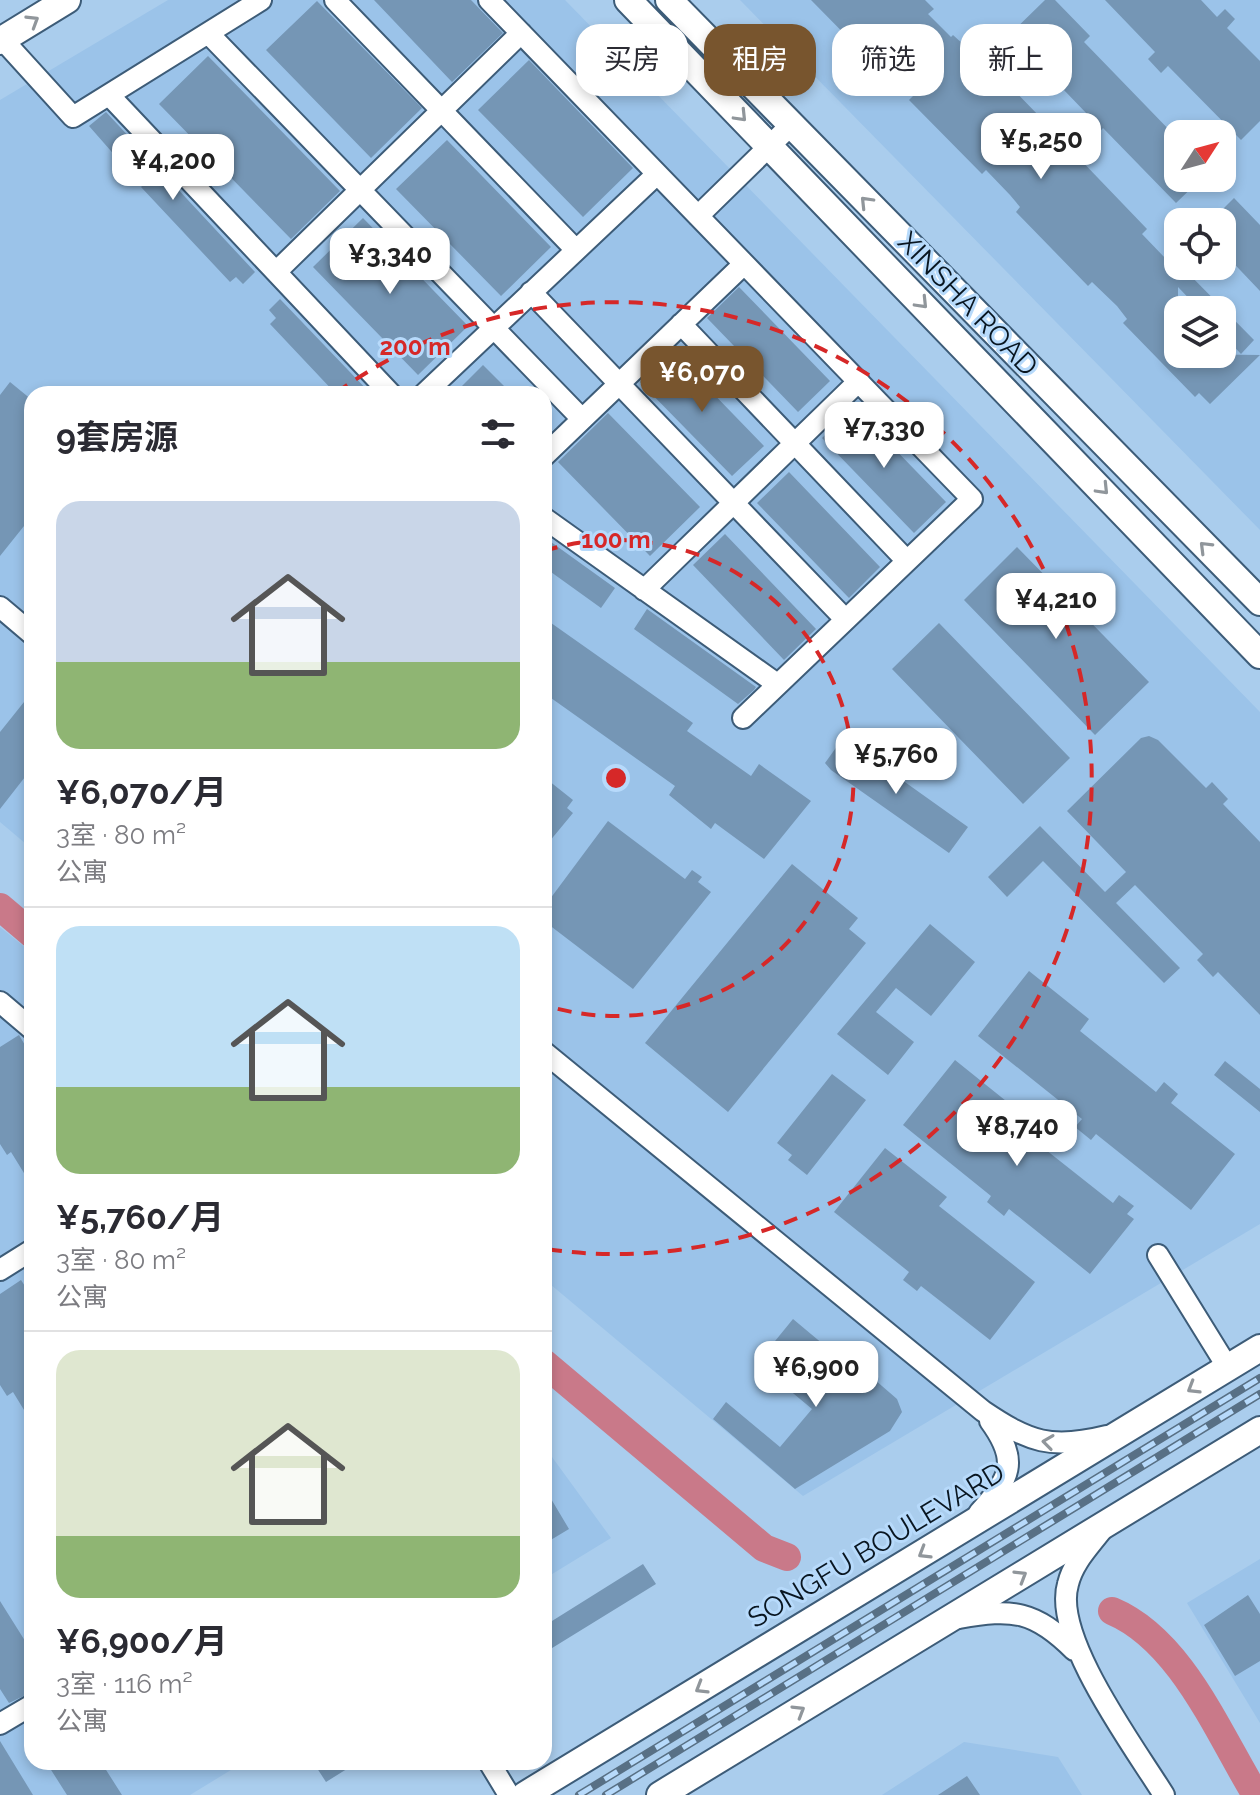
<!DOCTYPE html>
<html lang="zh">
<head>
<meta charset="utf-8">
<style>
	body { margin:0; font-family:Raleway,"Noto Sans SC",sans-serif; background:#f2f2f3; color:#2b2b33; height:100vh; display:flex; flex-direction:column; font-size:30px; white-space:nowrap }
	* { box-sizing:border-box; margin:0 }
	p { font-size:26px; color:#7c7c81 }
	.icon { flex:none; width:44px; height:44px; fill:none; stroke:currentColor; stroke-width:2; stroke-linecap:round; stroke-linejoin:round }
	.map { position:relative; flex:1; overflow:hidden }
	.details { position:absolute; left:24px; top:386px; width:528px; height:1384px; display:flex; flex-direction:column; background:#fff; border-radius:24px; box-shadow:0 4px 12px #0003 }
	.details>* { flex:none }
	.hud { position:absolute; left:576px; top:24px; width:564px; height:72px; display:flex; gap:16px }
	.needle { width:52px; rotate:54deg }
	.buttons { position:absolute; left:1164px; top:120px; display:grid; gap:16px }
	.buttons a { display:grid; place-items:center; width:72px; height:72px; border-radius:16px; background:#fff; box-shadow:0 4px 12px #0003; font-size:40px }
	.price { position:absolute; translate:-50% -68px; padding:0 18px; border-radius:16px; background:#fff; color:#222; font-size:26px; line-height:52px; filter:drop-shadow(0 2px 4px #0008) }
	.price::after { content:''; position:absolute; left:50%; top:48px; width:24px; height:18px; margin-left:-12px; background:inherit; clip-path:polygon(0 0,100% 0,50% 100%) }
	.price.active { background:#78552e; color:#fff }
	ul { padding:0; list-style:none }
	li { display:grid; align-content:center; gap:16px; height:424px; padding:0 32px }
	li+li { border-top:2px solid #e1e1e2 }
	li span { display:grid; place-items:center; height:248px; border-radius:24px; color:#555 }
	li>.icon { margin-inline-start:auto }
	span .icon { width:144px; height:144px; fill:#fffc; stroke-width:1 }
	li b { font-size:34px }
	h2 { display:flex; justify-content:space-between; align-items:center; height:96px; padding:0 32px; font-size:34px }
	.tag { padding:0 28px; border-radius:24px; background:#fff; box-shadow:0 4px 12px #0003; font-size:28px; line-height:72px }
	.tag.active { background:#78552e; color:#fff }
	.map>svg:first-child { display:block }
</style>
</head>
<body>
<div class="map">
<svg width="1260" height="1795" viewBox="0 0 1260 1795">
	<rect width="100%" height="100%" fill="#aacded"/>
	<path fill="#9bc3e9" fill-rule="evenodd" d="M168 0H565L1260 712V1224L803 1496 544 1279V394H32V849L0 822V100Z
		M740 0H1260V530ZM1178 134H1222V178H1178ZM1178 222H1222V266H1178ZM1178 310H1222V354H1178Z
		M0 927 32 953V1762H244L190 1795H0Z
		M544 1446 611 1538 544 1579Z
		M1260 1559V1723L1187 1603Z
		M964 1742 1058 1757 1082 1795H882Z"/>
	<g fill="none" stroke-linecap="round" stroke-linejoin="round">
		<path stroke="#c97989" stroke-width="28" d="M0 907 32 934
			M544 1363 764 1548 787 1557
			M1112 1611C1181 1640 1218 1733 1256 1795"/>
	</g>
	<path fill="#7596b5" d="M374 0H471L503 33 452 82Z
		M811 0H925L934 9 928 14 951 37 953 35 964 45 967 42 1041 118 1035 123 1070 157 1074 153 1147 229 1142 234 1166 259 1181 266 1254 340 1241 354 1222 334V310H1200L1178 287V354L1260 355 1210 404 1199 393 1195 397 1123 323 1127 319 1117 306 1092 282 1088 286 1016 212 1020 207 1010 195 986 170 982 174 909 100 913 96 890 72 879 61 875 65Z
		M1045 0H1055L1090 36 1084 42 1178 139V178H1202L1176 203 1103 128 1097 135 1084 121 1089 116 1010 34Z
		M1105 0H1201L1217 17 1225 9 1235 19 1227 28 1260 61V121L1241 140 1168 66 1161 73 1148 59 1155 52Z
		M317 1 422 108 371 158 266 50Z
		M208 56 340 191 291 239 159 104Z
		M529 60 633 168 583 217 478 110Z
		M106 112 255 272 243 284 236 277 230 282 141 187 147 181 130 163 125 167 89 126Z
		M447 140 551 247 501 296 396 189Z
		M1234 198 1260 225V291L1222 251V222H1210Z
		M363 218 468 326 418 375 313 267Z
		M739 287 830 381 798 412 707 318Z
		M280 299 371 394H336L270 324 276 318 269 310Z
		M672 351 764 446 732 476 640 382Z
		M483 365 512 394H454Z
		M10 382 32 400V516L0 556V395Z
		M854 407 946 502 914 533 822 438Z
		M608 413 700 507 650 556 558 462Z
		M789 472 880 567 849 598 757 503Z
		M725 534 816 629 784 660 693 565Z
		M544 537 615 588 601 608 544 567Z
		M1017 547 1149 682 1095 735 964 600Z
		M647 609 756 687 754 690 738 704 634 629Z
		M544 618 693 723 687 731 751 776 759 764 811 801 764 859 715 823 711 829 669 795 675 786 544 693Z
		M939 623 1070 758 1023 804 892 669Z
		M32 692V768L0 809V732Z
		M1149 736 1158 740 1206 788 1212 782 1228 799 1223 804 1260 842V1015L1218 972 1213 977 1197 960 1203 954 1135 885 1116 903 1180 968 1164 983 1043 861 1007 897 988 877 1040 826 1105 892 1126 872 1067 811 1141 738Z
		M843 738 968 827 949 853 831 770 825 763Z
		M544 777 573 800 567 808 573 813 544 848Z
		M608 821 685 879 692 870 702 877 698 882 711 892 633 989 544 921V907Z
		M792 864 858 918 849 929 866 943 728 1112 645 1043Z
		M930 924 975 962 931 1016 896 988 876 1012 914 1042 888 1075 837 1034Z
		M1029 971 1089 1019 1080 1031 1156 1092 1164 1082 1178 1094 1171 1103 1235 1154 1191 1210 1096 1134 1091 1140 1075 1127 1082 1119 978 1036Z
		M19 1035 32 1057V1186L11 1152 7 1155 0 1144V1047Z
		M955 1060 1016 1109 1007 1119 1113 1203 1119 1195 1134 1206 1127 1214 1134 1219 1090 1274 1009 1209 1004 1216 987 1202 991 1196 903 1125Z
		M1225 1061 1260 1089V1112L1214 1075Z
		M832 1074 866 1100 807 1175 788 1160 792 1155 777 1143Z
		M885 1148 947 1197 939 1206 1035 1282 990 1340 921 1286 917 1291 903 1280 909 1272 834 1212Z
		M21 1280 32 1297V1423L13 1392 7 1396 0 1385V1294Z
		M793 1319 848 1365 852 1360 897 1399 902 1412 890 1431 795 1489 713 1419 726 1402 780 1447 812 1409 757 1363Z
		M544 1487 569 1529 544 1544Z
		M643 1564 656 1584 544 1653V1626Z
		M1248 1595 1260 1614V1661L1235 1676 1204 1625Z
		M0 1601 32 1652V1692L9 1703 0 1689Z
		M0 1741 33 1795H0Z
		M46 1762H101L122 1795H67Z
		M313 1762H358L326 1782Z
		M967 1776 980 1795H938Z"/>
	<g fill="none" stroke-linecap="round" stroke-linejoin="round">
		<g stroke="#3d5c78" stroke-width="24">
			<path id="minor" d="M335 0 576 250
				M489 0 972 499 743 718
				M208 33 582 419
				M3 40 73 117 261 0
				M109 95 391 394
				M698 216 791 125
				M276 272 521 33
				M531 292 845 619
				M681 324 907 561
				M424 394 657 174
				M544 456 744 264
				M544 518 777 684
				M644 590 859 381
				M0 607 32 634
				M0 1002 32 1029
				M544 1052 983 1411C1029 1442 1051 1450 1107 1436
				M1158 1255 1228 1368
				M0 1270 32 1250
				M979 1513C1010 1478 1020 1462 990 1421
				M1101 1531C1088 1548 1073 1563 1068 1584 1052 1637 1135 1748 1164 1795
				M959 1618C1013 1608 1035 1611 1074 1650
				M0 1724 32 1705
				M489 1762 509 1795"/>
		</g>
		<g stroke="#3d5c78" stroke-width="30">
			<path id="major" d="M628 0 1260 655
				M669 0 1260 602
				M0 41 67 0
				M525 1795 1260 1348
				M660 1795 1260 1430"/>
		</g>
		<use href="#minor" stroke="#fff" stroke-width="20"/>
		<use href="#major" stroke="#fff" stroke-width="26"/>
		<g stroke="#587085" stroke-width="8">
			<path id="rail" d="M579 1795 1260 1378
				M606 1795 1260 1394"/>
		</g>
		<use href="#rail" stroke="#b7dafb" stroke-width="5" stroke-dasharray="15" stroke-linecap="butt"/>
	</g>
	<defs><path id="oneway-chevron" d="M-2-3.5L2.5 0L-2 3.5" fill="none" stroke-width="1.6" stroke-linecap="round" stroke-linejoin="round" transform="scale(2)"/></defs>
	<g stroke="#90969b">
		<use href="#oneway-chevron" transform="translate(33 21) rotate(-32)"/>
		<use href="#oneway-chevron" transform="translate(741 116) rotate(46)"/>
		<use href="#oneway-chevron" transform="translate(866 202) rotate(-134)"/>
		<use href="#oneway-chevron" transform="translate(922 303) rotate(46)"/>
		<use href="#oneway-chevron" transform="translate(1103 489) rotate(46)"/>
		<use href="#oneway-chevron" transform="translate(1205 547) rotate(-135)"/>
		<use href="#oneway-chevron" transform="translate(1193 1388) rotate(149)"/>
		<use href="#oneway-chevron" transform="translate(1048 1442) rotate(-172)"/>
		<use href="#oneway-chevron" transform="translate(924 1553) rotate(149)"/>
		<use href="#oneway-chevron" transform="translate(1021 1576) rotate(-31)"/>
		<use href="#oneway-chevron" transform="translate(701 1688) rotate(149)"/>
		<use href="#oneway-chevron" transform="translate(799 1711) rotate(-31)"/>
	</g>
	<g fill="none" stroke="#d62828" stroke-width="4" stroke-dasharray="14 10">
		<path d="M544 551A238 238 0 1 1 544 1005"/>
		<path d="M336 393A476 476 0 1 1 546 1249"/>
	</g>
	<g text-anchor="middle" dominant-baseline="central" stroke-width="6" stroke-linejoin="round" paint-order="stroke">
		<g font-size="28" fill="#091621" stroke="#b7dafb">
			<text transform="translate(968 304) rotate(46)">XINSHA ROAD</text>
			<text transform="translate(876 1545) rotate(-31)">SONGFU BOULEVARD</text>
		</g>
	</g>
	<circle cx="616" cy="778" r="12" fill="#d62828" stroke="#b7dafb" stroke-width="4"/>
	<g font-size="24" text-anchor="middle" font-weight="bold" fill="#d62828" stroke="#b7dafb" stroke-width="6" stroke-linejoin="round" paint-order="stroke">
		<text x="415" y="355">200 m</text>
		<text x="616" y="548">100 m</text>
	</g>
</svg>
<div class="buttons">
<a><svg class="needle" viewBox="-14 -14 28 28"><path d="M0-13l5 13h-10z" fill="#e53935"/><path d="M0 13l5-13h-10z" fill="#7c7c81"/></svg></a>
<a><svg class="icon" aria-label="locate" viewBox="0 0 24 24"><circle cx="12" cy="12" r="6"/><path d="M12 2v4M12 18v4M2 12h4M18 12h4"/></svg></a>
<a><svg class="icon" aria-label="layers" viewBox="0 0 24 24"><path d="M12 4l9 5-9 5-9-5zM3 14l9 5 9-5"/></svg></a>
</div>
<b class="price" style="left:1041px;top:181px">¥5,250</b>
<b class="price" style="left:173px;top:202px">¥4,200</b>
<b class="price" style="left:390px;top:296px">¥3,340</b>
<b class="price active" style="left:702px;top:414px">¥6,070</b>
<b class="price" style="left:884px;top:470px">¥7,330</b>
<b class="price" style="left:1056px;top:641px">¥4,210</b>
<b class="price" style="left:896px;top:796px">¥5,760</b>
<b class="price" style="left:1017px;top:1168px">¥8,740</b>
<b class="price" style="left:816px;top:1409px">¥6,900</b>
<div class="hud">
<a class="tag">买房</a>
<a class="tag active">租房</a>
<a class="tag">筛选</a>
<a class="tag">新上</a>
</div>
<section class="details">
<h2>9套房源<svg class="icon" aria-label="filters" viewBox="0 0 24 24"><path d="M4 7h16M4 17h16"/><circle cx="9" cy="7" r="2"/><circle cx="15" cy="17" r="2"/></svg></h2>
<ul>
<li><span style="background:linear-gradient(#c9d6e8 65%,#8fb573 0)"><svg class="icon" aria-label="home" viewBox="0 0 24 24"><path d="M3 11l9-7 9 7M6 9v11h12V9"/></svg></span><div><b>¥6,070/月</b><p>3室 · 80 m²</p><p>公寓</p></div></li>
<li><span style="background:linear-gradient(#bfe0f5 65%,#8fb573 0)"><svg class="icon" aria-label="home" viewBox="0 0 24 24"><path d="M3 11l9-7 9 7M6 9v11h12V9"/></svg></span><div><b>¥5,760/月</b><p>3室 · 80 m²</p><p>公寓</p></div></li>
<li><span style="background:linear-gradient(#dfe7d0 75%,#8fb573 0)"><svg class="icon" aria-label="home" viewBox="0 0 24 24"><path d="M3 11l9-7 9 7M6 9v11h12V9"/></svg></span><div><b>¥6,900/月</b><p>3室 · 116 m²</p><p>公寓</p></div></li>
</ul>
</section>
</div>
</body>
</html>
